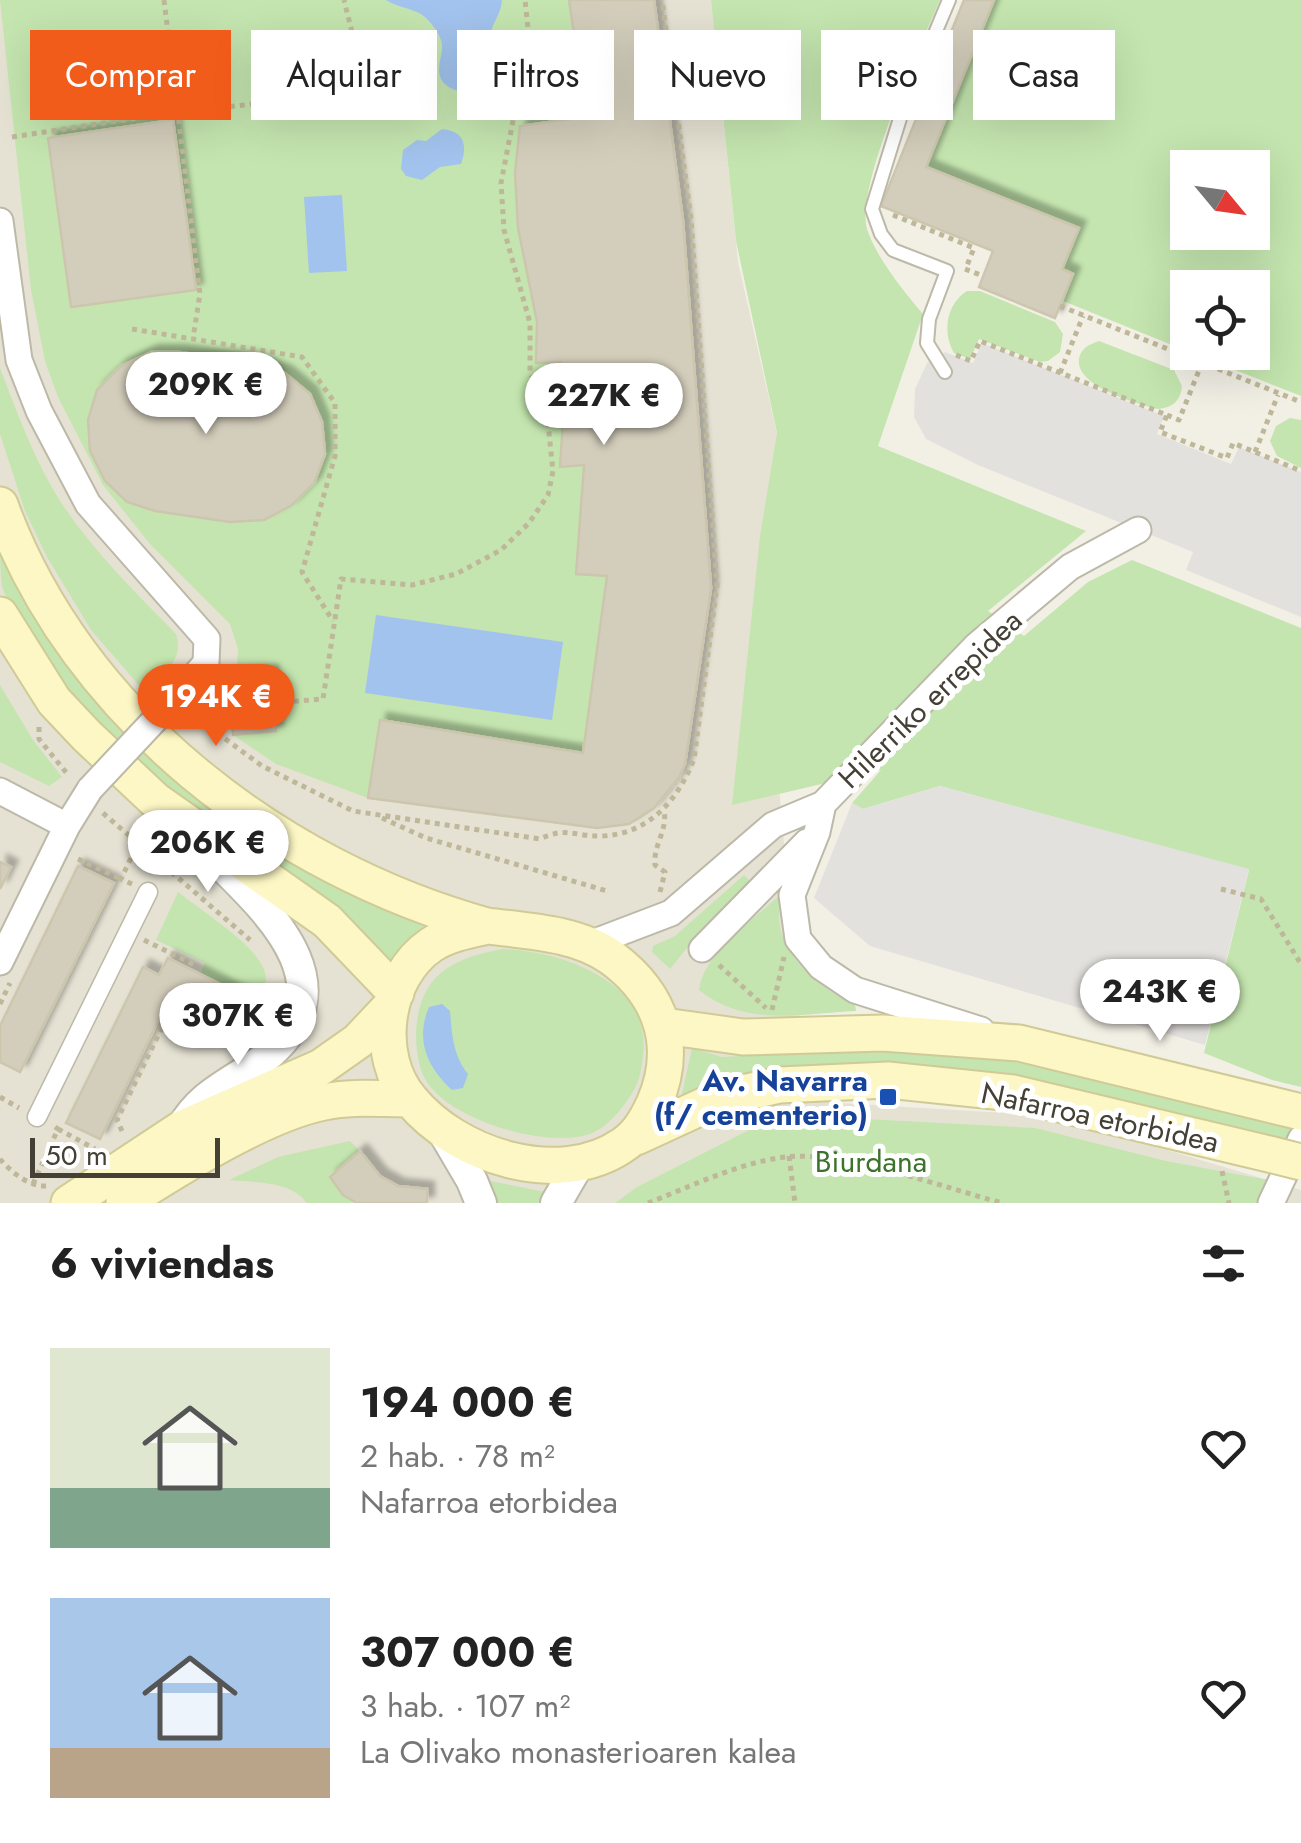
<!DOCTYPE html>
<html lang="es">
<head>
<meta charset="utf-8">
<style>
	body { margin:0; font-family:Jost,sans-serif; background:#f2f2f2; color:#222; height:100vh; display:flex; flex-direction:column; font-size:38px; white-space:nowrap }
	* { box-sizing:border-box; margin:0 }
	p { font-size:32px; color:#767676 }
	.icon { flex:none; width:55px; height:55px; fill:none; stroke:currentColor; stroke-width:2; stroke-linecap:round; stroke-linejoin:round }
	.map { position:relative; height:1203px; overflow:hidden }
	.panel { display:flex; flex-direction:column; background:#fff; flex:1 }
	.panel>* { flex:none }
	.hud { position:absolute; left:30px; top:30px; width:1242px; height:90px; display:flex; gap:20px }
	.needle { width:65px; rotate:119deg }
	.buttons { position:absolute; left:1170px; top:150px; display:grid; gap:20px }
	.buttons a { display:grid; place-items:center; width:100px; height:100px; border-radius:0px; background:#fff; box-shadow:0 10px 40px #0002; font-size:50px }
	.scale { position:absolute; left:30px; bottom:25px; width:190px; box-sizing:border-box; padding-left:10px; border:5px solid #444035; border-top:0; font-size:28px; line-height:35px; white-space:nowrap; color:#444035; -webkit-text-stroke:8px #fff; paint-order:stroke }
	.price { position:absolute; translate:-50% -85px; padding:0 22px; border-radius:35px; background:#fff; color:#222; font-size:32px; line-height:65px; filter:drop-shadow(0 2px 5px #0008) }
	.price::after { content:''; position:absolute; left:50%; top:60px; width:30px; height:22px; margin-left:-15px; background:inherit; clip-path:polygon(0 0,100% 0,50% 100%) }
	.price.selected { background:#f25c1b; color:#fff }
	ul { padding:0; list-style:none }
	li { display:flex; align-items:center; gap:30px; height:250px; padding:0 50px }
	li span { display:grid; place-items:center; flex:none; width:280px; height:200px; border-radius:0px; color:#555 }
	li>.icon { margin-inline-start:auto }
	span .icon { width:120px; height:120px; fill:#fffc; stroke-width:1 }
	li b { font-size:42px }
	h2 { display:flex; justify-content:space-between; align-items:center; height:120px; padding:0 50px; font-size:42px }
	.tag { padding:0 35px; border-radius:0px; background:#fff; box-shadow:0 10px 40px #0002; font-size:35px; line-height:90px }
	.tag.selected { background:#f25c1b; color:#fff }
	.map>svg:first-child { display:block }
</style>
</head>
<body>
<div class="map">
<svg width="1301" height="1203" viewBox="0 0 1301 1203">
	<defs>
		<filter id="shadow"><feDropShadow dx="7" dy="-7" stdDeviation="2.5" flood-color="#0004"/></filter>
	</defs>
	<rect width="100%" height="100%" fill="#f2f0e5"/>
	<path fill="#e5e2d3" d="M0 0H711L738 262 814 597 777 765 807 1101 1053 1116 1301 1190V1203H0Z"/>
	<path fill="#c4e5af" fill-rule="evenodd" d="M0 0H654L683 221 711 588 685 764C675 786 654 815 630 824 620 827 607 827 597 828L368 798 276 764 233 735 228 676 237 665 238 649 230 624 150 544 103 485 58 397 45 361 31 290Z
		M711 0H940C921 44 855 187 867 229 876 257 904 292 923 314L878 446 1086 531 988 611 1024 636 1088 582 1132 560 1301 628V1087L1272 1080 1204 1053 1249 870 940 786 863 809 852 803 881 770 732 805 760 536 777 433 736 241Z
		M964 0H1301V396L1192 353 1252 352V288H1188L1187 351 1063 301 1055 318 979 287 993 251 881 206ZM1188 168H1252V232H1188Z
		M967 291H980L1055 322 1063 334 1060 352 1048 361 1040 362 979 339 970 359 954 353C942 333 946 304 967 291Z
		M1099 341 1174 370 1182 386C1181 401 1172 408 1158 409 1137 404 1069 385 1080 355 1084 346 1091 344 1099 341Z
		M0 368C18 415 35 462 62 504 94 552 136 593 176 634 185 661 163 673 144 691L91 630 47 557 25 511 0 434Z
		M1290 418 1301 420V468L1277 456 1270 441 1276 426Z
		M0 533 36 611 282 851 371 903 428 921 387 964C262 868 58 738 2 587 0 572 0 549 0 533Z
		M0 685 33 740 62 777 49 786 0 762Z
		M744 875 754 885 686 949 670 969 652 952 653 946 675 936Z
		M178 892C200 910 259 946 265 973 267 984 265 994 262 1005L200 974 205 963 156 940Z
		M780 895C780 905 778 917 780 927 786 960 825 992 855 1004L856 1011C800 1014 745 1027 699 990 704 952 753 920 780 895Z
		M503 949C562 951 653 982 643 1056 641 1070 640 1080 633 1092 623 1108 608 1127 590 1134 546 1149 448 1120 425 1079 418 1066 416 1048 416 1034 418 976 451 958 503 949Z
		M692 1048 722 1057 846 1050 955 1053 1015 1062 1120 1083 1301 1128V1149L1008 1079 680 1103Z
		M826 1117 1035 1128 1166 1161 1268 1180 1258 1203H615L637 1187 753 1128Z
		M350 1141 360 1151 330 1177 343 1195 357 1203H307C290 1180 255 1183 229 1180L278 1157Z
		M486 1180 545 1192 540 1203H494Z"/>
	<path fill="#e3e1dd" d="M982 343 1164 416 1157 434 1231 464 1239 447 1301 472V617L1186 570 1193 552 978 465 926 439 914 417 915 389 927 363 945 352 973 363Z
		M940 786 1249 869 1205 1045 870 946 814 898 852 803 863 809Z"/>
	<path fill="#a2c3ed" d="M386 0H502C501 15 492 23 490 36 488 53 510 89 471 92 463 93 449 90 443 82 434 70 443 57 442 45 442 37 432 24 427 19 419 9 398 8 386 0Z
		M442 129C464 131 468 145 461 164L440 167 422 180 406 176 401 169 403 150 417 140 426 141Z
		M342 195 347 271 309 273 304 197Z
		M376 615 563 642 552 720 365 693Z
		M442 1004 450 1011C452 1035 453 1055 468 1074L463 1088 452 1090C427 1067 415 1040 429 1007Z"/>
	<path fill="#d3cdbb" stroke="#cdc6ae" stroke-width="2.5" filter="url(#shadow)" d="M569 0H654L683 221 711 588 685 764 679 777 654 808 629 824 597 828 368 798 380 720 583 753 607 576 576 574 584 465 560 467 564 405 561 362 536 363 537 322 518 228 515 173 520 126 586 117Z
		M964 0H994L926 167 1079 228 1062 269 1073 274 1055 318 979 287 993 251 881 206Z
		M173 120 196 290 71 307 48 138Z
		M151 352H179L253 362 285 373 310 394 322 422 325 454 314 483 292 505 264 520 230 522 155 511 127 502 105 481 90 451 88 420 97 390 121 366Z
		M271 672 276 731 233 735 228 676Z
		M0 862 11 867 0 889Z
		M78 866 114 883 20 1072 0 1062V1026Z
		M168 958 244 996 226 1030 168 1001 100 1139 66 1123 143 967 159 975Z
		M360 1151 380 1176 398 1186 427 1189V1203H357L343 1195 330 1177Z"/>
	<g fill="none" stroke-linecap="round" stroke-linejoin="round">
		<g stroke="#bdb9a8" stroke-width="16">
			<path id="service" d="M945 372 927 343 929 319 947 271 893 250 881 234 872 209 902 112 949 0"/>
		</g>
		<g stroke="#bdb9a8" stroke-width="21">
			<path id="pedestrian" d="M37 1117 148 892"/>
		</g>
		<g stroke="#bdb9a8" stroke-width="29">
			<path id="minor" d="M0 221 19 360 39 411 88 504 207 639 206 663 166 708
				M0 791 67 826
				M823 804 817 832 792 895 798 939 821 967 855 990 981 1030
				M587 945 671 913 773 825 823 804 977 645 1070 567 1138 530
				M702 949 807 842
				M0 962 67 826 90 789
				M1271 1203 1301 1139"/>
		</g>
		<g stroke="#bdb9a8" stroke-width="34">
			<path id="tertiary" d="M181 1129C202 1092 230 1085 262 1060 358 985 261 905 204 848
				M442 1130 472 1181 481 1203
				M556 1203 578 1165"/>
		</g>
		<g stroke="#d0ca96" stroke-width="39">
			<path id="secondary" d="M0 505C76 715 277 868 487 926
				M0 615 54 701 87 736 155 800 327 921 396 993
				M488 926C528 931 578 933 612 958 662 995 679 1047 654 1104 646 1121 638 1135 623 1145 559 1189 457 1156 411 1100 373 1056 384 977 431 945 447 934 469 930 488 926Z
				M664 1026 743 1037 883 1033 1019 1043 1301 1112
				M636 1137 723 1097 780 1085 888 1080 1013 1093 1273 1155
				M69 1203 181 1129 321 1067 358 1041 391 1006
				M124 1203C176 1169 264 1114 324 1102 351 1096 381 1099 409 1099"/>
		</g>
		<path stroke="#beb79a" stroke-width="5" stroke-dasharray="5 5" stroke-linecap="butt" d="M164 0 200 294 193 338
			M12 137 177 112 367 92 344 0
			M893 215 974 248 966 268
			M965 269 983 276
			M1060 306 1301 402
			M132 329 302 357 335 403V456L302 572 333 621
			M956 355 971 361 980 341 1167 415 1160 432 1227 458 1233 443 1301 471
			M1060 373 1083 316
			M1167 415 1179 420 1202 363
			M1255 452 1278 395
			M205 700 215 707 231 708
			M274 703 323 699 341 579 412 585 456 574 501 550 529 523 548 495 553 471 546 405 530 373V323L504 230 501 183 529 38 525 0
			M193 715 262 766 353 811 540 839C566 826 576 837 602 836 649 834 678 800 694 759L717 586 691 219 662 0
			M39 727V739L69 776
			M103 813 250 940
			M382 818 426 838 607 891
			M78 859 121 879
			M132 884 121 879 138 843
			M1221 889 1261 899 1301 964
			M660 892 665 872 655 865C653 845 668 830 664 811
			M144 940 197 966
			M719 965 766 1008
			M0 1004 10 983
			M772 1010 784 957
			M0 1097 19 1108
			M58 1129 95 1149
			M122 1131 117 1120 171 1009 241 1044
			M789 1156 795 1203
			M0 1159C11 1172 29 1187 47 1186
			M1222 1171 1229 1203
			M33 1184 58 1129 55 1127
			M648 1203C692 1186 738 1163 785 1157 840 1150 946 1188 1002 1203"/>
		<use href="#service" stroke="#fff" stroke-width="12"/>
		<use href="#pedestrian" stroke="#fff" stroke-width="18"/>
		<use href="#minor" stroke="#fff" stroke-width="25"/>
		<use href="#tertiary" stroke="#fff" stroke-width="30"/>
		<use href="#secondary" stroke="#fcf7c4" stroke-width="35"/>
		<g stroke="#bdb9a8" stroke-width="29" stroke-linecap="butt">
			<path id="minor-bridge" d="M90 789 166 708"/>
		</g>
		<g stroke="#d0ca96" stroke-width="39" stroke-linecap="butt">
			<path id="secondary-bridge" d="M1273 1155 1301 1162"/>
		</g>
		<use href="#minor-bridge" stroke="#fff" stroke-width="25"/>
		<use href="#secondary-bridge" stroke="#fcf7c4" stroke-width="35"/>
	</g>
	<rect fill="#1a4fb4" stroke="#fff" stroke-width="4" x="878" y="1087" width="20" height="20" rx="5"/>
	<g text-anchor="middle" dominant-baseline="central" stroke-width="10" stroke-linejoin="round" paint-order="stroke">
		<g font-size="30" fill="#444035" stroke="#fff">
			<text transform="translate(930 699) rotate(-44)">Hilerriko errepidea</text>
			<text transform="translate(1100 1117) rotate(12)">Nafarroa etorbidea</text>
		</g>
		<g font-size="30" font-weight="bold" fill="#164399" stroke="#fff" text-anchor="end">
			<text x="868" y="1080">Av. Navarra<tspan x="868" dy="34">(f/ cementerio)</tspan></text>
		</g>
		<g font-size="30" fill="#3b732a" stroke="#fff">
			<text x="871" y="1161">Biurdana</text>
		</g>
	</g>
</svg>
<div class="buttons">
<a><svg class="needle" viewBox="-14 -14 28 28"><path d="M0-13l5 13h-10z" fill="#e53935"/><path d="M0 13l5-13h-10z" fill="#767676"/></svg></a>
<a><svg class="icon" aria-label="locate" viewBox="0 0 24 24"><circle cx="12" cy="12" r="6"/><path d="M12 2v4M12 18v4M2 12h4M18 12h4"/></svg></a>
</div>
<div class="scale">50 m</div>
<b class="price" style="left:206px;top:437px">209K €</b>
<b class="price" style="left:604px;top:448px">227K €</b>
<b class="price selected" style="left:216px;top:749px">194K €</b>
<b class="price" style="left:208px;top:895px">206K €</b>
<b class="price" style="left:1160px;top:1044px">243K €</b>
<b class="price" style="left:238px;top:1068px">307K €</b>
<div class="hud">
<a class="tag selected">Comprar</a>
<a class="tag">Alquilar</a>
<a class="tag">Filtros</a>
<a class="tag">Nuevo</a>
<a class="tag">Piso</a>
<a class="tag">Casa</a>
</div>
</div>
<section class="panel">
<h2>6 viviendas<svg class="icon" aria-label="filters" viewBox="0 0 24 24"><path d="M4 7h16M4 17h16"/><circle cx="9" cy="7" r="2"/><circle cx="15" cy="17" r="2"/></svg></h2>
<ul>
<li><span style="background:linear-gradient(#dfe7d0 70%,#7fa58c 0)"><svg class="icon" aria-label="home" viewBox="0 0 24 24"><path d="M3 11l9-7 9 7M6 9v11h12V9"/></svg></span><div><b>194 000 €</b><p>2 hab. · 78 m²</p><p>Nafarroa etorbidea</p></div><svg class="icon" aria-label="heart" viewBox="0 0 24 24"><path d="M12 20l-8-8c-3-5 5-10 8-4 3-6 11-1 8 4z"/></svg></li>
<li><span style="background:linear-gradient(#a9c7e8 75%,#b9a48a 0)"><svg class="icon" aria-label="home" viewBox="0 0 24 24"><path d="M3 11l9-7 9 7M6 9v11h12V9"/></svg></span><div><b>307 000 €</b><p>3 hab. · 107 m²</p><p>La Olivako monasterioaren kalea</p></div><svg class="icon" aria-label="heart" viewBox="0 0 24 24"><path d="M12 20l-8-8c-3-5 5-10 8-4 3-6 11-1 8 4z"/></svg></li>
</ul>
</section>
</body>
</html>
